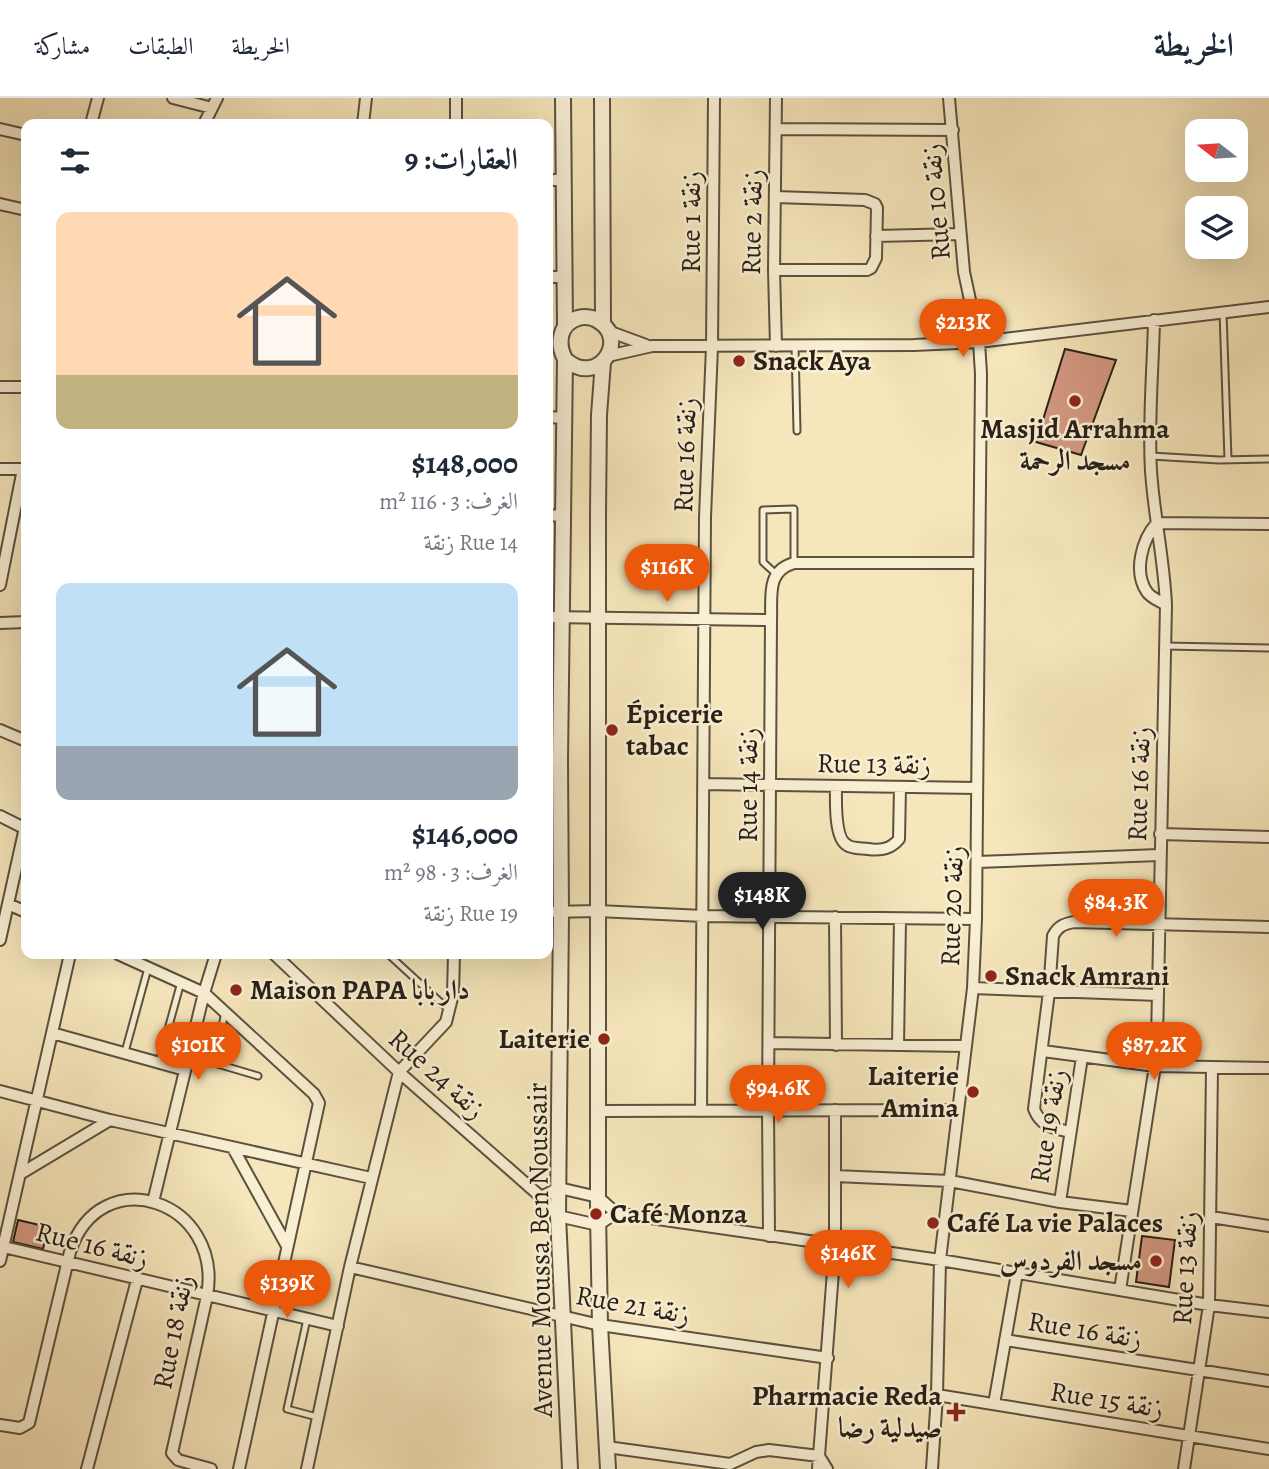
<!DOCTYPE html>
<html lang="ar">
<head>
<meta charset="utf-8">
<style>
	body { margin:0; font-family:Alegreya,Amiri,serif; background:#f6f6f7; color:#1f2937; direction:rtl; height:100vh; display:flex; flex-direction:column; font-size:26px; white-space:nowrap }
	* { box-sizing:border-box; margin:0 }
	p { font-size:23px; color:#747a83 }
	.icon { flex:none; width:38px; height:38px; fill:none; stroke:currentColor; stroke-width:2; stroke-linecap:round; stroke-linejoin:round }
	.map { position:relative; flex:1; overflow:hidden; direction:ltr }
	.drawer { position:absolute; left:21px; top:21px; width:532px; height:840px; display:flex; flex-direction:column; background:#fff; border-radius:14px; box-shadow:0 7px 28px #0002; direction:rtl }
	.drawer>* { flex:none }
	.needle { width:46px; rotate:287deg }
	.buttons { position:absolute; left:1185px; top:21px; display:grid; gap:14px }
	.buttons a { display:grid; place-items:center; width:63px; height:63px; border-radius:14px; background:#fff; box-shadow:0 7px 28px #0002; font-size:35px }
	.price { position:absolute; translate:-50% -60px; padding:0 16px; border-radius:24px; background:#ea580c; color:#fff; font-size:23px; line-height:46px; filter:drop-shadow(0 2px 4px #0008) }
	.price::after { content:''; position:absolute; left:50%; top:42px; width:21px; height:16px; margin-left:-10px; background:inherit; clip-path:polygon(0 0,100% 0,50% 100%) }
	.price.on { background:#222; color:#fff }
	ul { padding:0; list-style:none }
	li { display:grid; align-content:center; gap:14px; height:371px; padding:0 35px }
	li span { display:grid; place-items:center; height:217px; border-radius:14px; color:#555 }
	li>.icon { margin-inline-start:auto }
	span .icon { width:126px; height:126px; fill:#fffc; stroke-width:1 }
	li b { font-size:30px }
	h2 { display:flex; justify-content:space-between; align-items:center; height:84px; padding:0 35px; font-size:30px }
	header { display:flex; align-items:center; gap:42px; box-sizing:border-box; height:98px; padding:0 35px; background:#fff; border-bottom:2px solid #e0e1e3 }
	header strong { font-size:33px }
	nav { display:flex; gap:38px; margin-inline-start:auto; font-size:24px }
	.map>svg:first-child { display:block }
</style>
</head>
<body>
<header>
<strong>الخريطة</strong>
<nav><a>الخريطة</a><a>الطبقات</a><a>مشاركة</a></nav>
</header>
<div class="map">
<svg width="1269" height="1371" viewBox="0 0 1269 1371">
	<rect width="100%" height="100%" fill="#f6e6bb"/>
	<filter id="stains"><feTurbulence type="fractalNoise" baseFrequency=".00286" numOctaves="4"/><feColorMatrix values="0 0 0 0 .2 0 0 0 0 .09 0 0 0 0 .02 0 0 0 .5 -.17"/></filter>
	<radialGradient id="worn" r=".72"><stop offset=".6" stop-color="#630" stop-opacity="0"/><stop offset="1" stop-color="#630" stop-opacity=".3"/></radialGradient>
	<path fill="#d49781" stroke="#281f16" stroke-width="2" d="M1065 251 1116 262 1081 357 1036 344Z
		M18 1122 48 1129 43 1151 13 1144Z
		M1142 1138 1175 1142 1169 1189 1136 1184Z"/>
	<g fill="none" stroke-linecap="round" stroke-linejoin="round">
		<g stroke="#5c513f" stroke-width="9">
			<path id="service" d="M1223 214 1228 361
				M795 248 797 333
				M1151 358 1219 362 1269 361
				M775 475 763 464V412L794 411V465
				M1165 548 1269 550
				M388 856 448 911
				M225 914 214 965 258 978
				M125 954 148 870
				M159 964 181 884
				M307 1221 287 1311 317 1319"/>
		</g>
		<g stroke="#5c513f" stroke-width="14">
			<path id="minor" d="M173 0 212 10
				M456 0V26
				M91 26 98 0
				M204 26 217 0
				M363 26 366 0
				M0 31 26 37
				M776 31 953 32
				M548 82H565
				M0 106 26 112
				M876 138 960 136
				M774 172H867L871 170 876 160 877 110 875 106 865 102 776 99
				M548 179H566
				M608 233 646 247
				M776 248 774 172 776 0
				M608 258 652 248 914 247 979 244 1269 209
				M0 289H26
				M548 319 564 320
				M0 371H26
				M548 417 562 418
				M0 487 23 371
				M1166 507C1160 503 1151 500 1147 494 1133 474 1142 441 1157 425L1269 426
				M548 519 771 522
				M0 525 26 524
				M0 632 26 643
				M704 686 977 690
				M836 688C836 702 834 740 847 747 852 751 862 750 868 751 881 753 891 751 899 741L900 689
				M0 718 26 731
				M1160 736 1269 739
				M978 764 1159 757
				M8 806 26 814
				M548 814 598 813 703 818 976 821
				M835 819 836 947
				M0 842 26 725
				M118 856 204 895 314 996 319 1005 239 1371
				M274 856 399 974 541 1099 558 1118 598 1127 616 1115
				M973 890 1158 897
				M52 935 185 972
				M769 945 966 948
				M898 947 900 821
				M1043 953 1155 968 1269 970
				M0 993 110 1022 371 1080
				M598 1013 957 1012
				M701 1013 705 419 712 249 714 0
				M1070 1034C1054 1030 1041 1029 1034 1011L1049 894 1053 838C1058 828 1064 826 1074 824L1269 829
				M233 1050 287 1148
				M20 1076 110 1022
				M835 1078 950 1083 1060 1104 1132 1113
				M541 1099 559 1090 598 1099 616 1115 940 1162 1209 1207 1269 1214
				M153 1104 204 895 216 856
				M1060 1104 1082 959
				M1211 1119 1269 1128
				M769 1138 768 1011 771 522C772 498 766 473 794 465H978
				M0 1148 338 1228
				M0 1163 70 856
				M350 1169 600 1227 828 1260
				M1120 1192 1155 968 1157 942 1166 507C1164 461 1154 418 1151 373 1148 323 1153 272 1154 222
				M1005 1242 1269 1283
				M937 1297 1269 1351
				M994 1306 1017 1175
				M0 1327 20 1330 29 1325 70 1154C100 1061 224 1102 207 1198L172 1355 178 1362 211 1371
				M607 1349 730 1366 756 1354 769 1352 819 1358 827 1371
				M87 1371 137 1182
				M307 1371 350 1169 399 974 446 924 453 896 454 856
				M818 1371 835 1147V1012
				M932 1371 937 1297 940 1162 973 890 976 821 981 276 979 244 964 174 949 0
				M1184 1371 1209 1207 1212 971"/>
		</g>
		<g stroke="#5c513f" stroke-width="18">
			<path id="tertiary" d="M563 0 565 229
				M602 0 603 226
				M565 261C596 290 629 244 600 224 593 219 586 218 578 220 559 226 557 246 565 261L560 663 561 815 558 1118 570 1371
				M603 264 599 317 598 415V1115L600 1227 608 1371"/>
		</g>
		<use href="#service" stroke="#f9efd3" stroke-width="5"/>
		<use href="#minor" stroke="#f9efd3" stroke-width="10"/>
		<use href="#tertiary" stroke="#f9efd3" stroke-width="14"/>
	</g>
	<g fill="#8f2418" stroke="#f9efd3" stroke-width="2.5">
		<circle cx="739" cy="263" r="7"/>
		<circle cx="1075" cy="303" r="7"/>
		<circle cx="612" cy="632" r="7"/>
		<circle cx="991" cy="878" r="7"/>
		<circle cx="236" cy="892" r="7"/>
		<circle cx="604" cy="941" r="7"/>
		<circle cx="973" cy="994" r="7"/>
		<circle cx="596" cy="1116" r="7"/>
		<circle cx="933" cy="1125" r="7"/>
		<circle cx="1156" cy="1163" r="7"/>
		<path d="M952.5 1303.5h7v7h7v7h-7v7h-7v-7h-7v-7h7z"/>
	</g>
	<g text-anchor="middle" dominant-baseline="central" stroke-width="5" stroke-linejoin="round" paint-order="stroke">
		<g font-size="28" fill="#281f16" stroke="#f9efd3">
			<text transform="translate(936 104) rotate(-95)">Rue 10 زنقة</text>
			<text transform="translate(691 124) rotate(-90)">Rue 1 زنقة</text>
			<text transform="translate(752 124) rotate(-89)">Rue 2 زنقة</text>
			<text transform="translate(685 357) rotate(-88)">Rue 16 زنقة</text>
			<text transform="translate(874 666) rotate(1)">Rue 13 زنقة</text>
			<text transform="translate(1139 686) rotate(-88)">Rue 16 زنقة</text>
			<text transform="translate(748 687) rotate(-90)">Rue 14 زنقة</text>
			<text transform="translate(952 808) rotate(-88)">Rue 20 زنقة</text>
			<text transform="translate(437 976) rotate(42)">Rue 24 زنقة</text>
			<text transform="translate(1048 1028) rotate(-81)">Rue 19 زنقة</text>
			<text transform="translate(92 1147) rotate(14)">Rue 16 زنقة</text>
			<text transform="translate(540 1152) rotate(-91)">Avenue Moussa Ben Noussair</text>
			<text transform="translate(1185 1170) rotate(-87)">Rue 13 زنقة</text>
			<text transform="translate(633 1207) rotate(10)">Rue 21 زنقة</text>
			<text transform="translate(1085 1232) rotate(9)">Rue 16 زنقة</text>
			<text transform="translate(173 1234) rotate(-79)">Rue 18 زنقة</text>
			<text transform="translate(1107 1302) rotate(9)">Rue 15 زنقة</text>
		</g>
		<g font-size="28" font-weight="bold" fill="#281f16" stroke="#f9efd3" text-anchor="start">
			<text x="753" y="263">Snack Aya</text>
			<text x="1075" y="331" text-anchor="middle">Masjid Arrahma<tspan x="1075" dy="32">مسجد الرحمة</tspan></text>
			<text x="626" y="616">Épicerie<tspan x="626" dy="32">tabac</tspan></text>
			<text x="1005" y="878">Snack Amrani</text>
			<text x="250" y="892">Maison PAPA دار بابا</text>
			<text x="590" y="941" text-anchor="end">Laiterie</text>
			<text x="959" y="978" text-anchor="end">Laiterie<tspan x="959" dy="32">Amina</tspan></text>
			<text x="610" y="1116">Café Monza</text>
			<text x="947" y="1125">Café La vie Palaces</text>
			<text x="1142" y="1163" text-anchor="end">مسجد الفردوس</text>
			<text x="942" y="1298" text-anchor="end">Pharmacie Reda<tspan x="942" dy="32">صيدلية رضا</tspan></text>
		</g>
	</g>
	<rect width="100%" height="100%" filter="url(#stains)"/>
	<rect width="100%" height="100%" fill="url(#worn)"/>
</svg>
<div class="buttons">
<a><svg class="needle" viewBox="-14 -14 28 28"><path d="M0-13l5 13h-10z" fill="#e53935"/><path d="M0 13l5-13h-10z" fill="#747a83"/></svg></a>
<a><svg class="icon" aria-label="layers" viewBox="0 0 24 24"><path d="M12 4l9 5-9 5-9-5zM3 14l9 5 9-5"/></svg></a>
</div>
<b class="price" style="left:963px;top:261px">$213K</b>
<b class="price" style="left:667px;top:506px">$116K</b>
<b class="price on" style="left:762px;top:834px">$148K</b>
<b class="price" style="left:1116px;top:841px">$84.3K</b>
<b class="price" style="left:198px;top:984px">$101K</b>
<b class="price" style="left:1154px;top:984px">$87.2K</b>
<b class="price" style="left:778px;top:1027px">$94.6K</b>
<b class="price" style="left:848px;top:1192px">$146K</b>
<b class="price" style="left:287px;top:1222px">$139K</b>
<section class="drawer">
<h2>العقارات: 9<svg class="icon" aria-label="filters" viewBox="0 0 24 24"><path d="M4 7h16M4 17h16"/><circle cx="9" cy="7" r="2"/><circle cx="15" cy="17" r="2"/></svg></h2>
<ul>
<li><span style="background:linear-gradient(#ffd9b3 75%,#c2b280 0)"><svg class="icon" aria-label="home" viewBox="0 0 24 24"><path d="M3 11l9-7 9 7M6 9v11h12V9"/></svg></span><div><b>$148,000</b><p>الغرف: 3 · 116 m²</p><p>Rue 14 زنقة</p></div></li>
<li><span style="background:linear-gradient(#bfe0f5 75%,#9aa5b1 0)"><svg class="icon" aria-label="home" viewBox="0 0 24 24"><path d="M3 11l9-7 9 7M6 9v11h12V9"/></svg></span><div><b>$146,000</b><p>الغرف: 3 · 98 m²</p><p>Rue 19 زنقة</p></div></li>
</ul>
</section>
</div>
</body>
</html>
